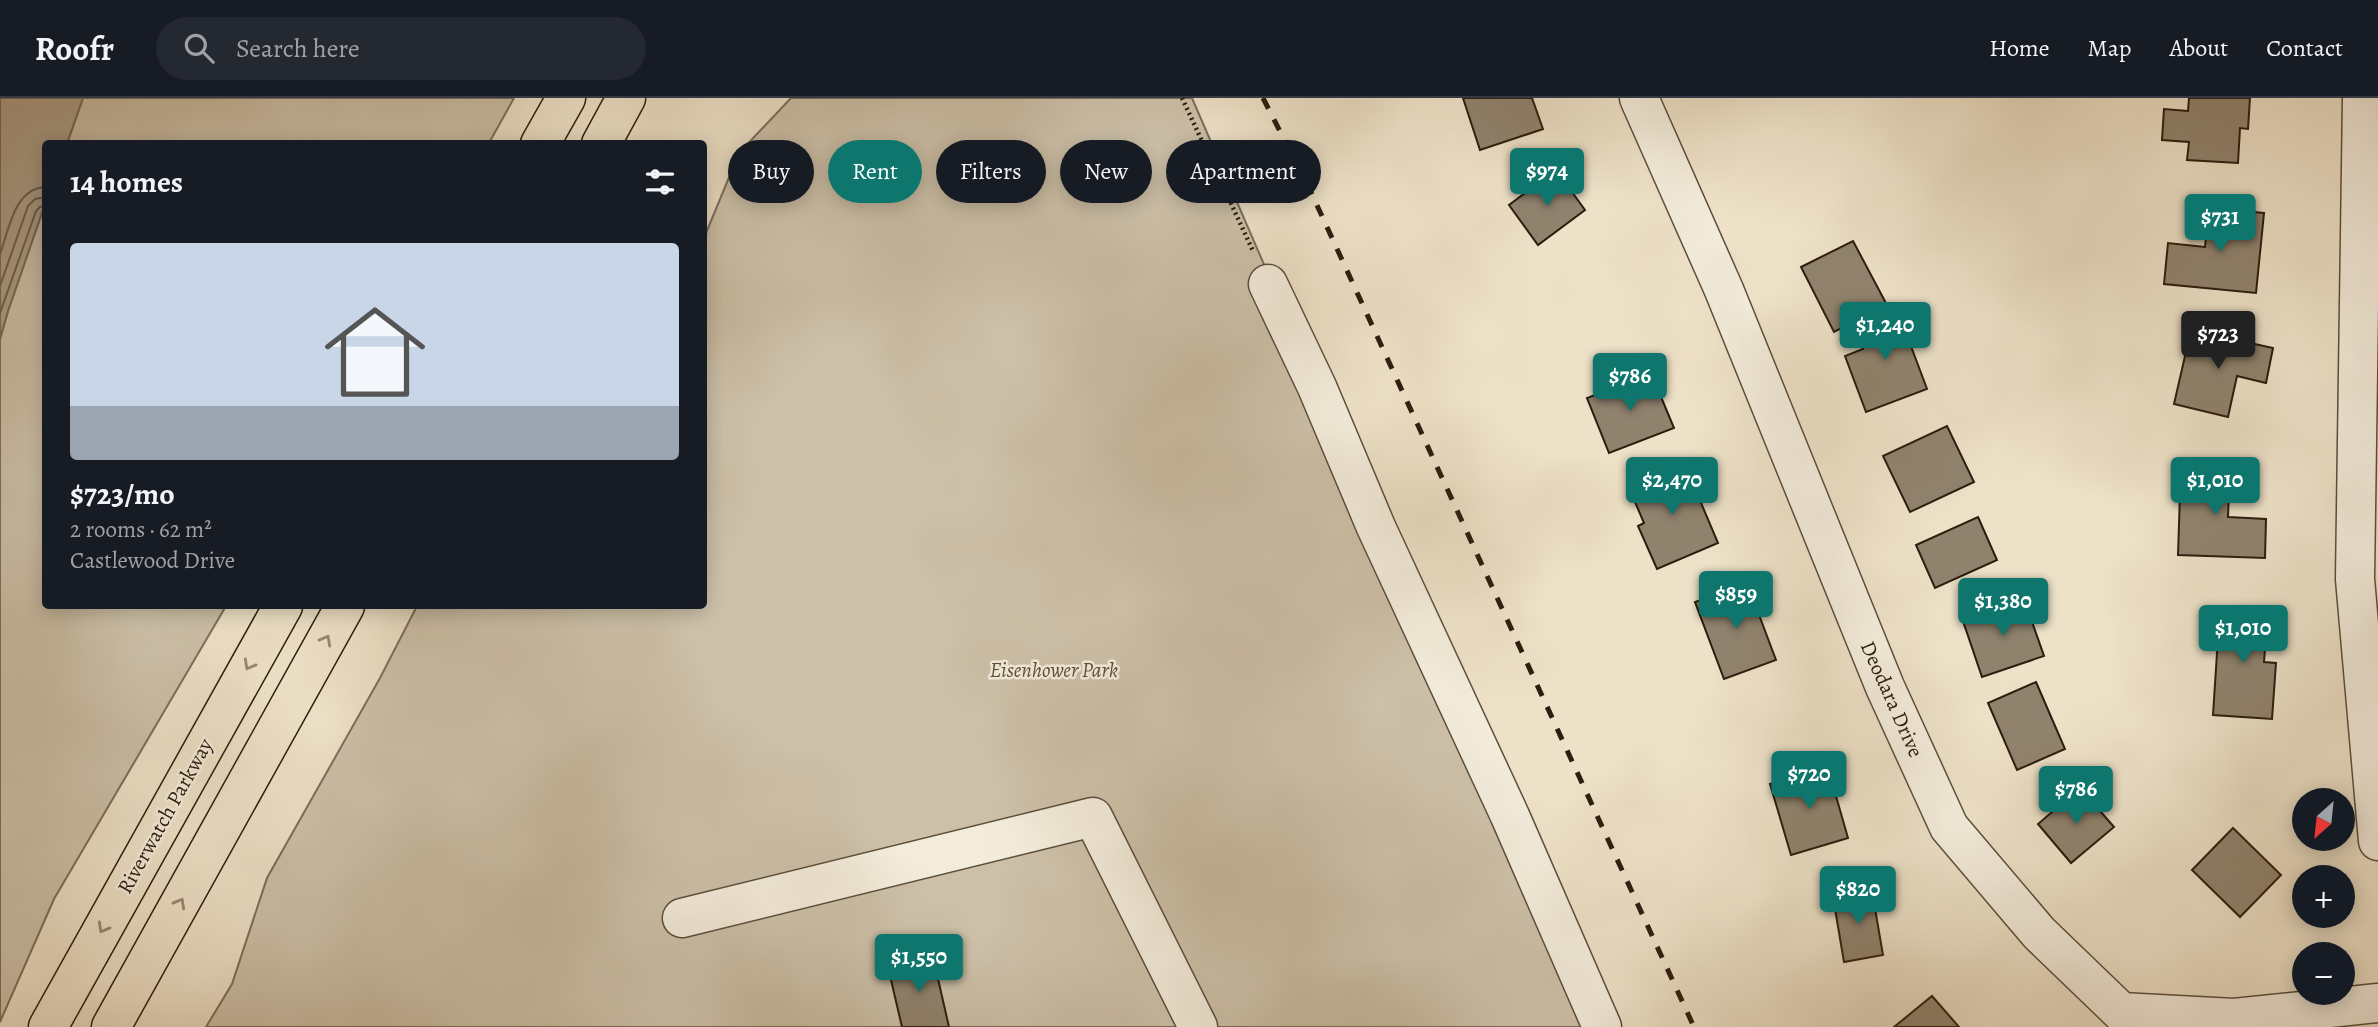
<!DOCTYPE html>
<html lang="en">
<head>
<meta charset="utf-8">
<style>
	body { margin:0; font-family:Alegreya,serif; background:#242831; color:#f1f3f6; height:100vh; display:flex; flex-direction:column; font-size:26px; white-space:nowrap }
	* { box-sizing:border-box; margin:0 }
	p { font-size:23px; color:#9ea1a6 }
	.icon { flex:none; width:38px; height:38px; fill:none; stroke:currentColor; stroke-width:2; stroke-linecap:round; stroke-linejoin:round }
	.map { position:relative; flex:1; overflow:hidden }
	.panel { position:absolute; left:42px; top:42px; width:665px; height:469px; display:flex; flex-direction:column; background:#171b24; border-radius:7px; box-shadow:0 4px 18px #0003 }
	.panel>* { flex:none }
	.banner { position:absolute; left:728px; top:42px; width:665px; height:63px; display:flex; gap:14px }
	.needle { width:46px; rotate:207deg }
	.fabs { position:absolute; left:2292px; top:690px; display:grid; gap:14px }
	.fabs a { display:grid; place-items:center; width:63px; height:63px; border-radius:50%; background:#171b24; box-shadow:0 4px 18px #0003; font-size:35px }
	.price { position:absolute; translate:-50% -60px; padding:0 16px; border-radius:7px; background:#0f766e; color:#fff; font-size:23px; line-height:46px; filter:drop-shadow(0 2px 4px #0008) }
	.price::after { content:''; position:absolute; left:50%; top:42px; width:21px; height:16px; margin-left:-10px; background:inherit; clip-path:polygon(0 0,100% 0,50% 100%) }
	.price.active { background:#222; color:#fff }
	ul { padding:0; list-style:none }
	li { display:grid; align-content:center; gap:14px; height:371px; padding:0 28px }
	li span { display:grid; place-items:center; height:217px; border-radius:7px; color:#555 }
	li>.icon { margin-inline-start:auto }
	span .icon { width:126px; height:126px; fill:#fffc; stroke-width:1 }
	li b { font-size:30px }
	h2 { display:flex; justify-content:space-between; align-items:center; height:84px; padding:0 28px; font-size:30px }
	.pill { padding:0 24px; border-radius:32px; background:#171b24; box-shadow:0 4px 18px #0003; font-size:24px; line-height:63px }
	.pill.active { background:#0f766e; color:#fff }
	header { display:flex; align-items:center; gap:42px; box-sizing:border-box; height:98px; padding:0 35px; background:#171b24; border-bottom:2px solid #363941 }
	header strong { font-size:33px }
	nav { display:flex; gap:38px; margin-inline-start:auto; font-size:24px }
	.search { width:490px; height:63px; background:#242831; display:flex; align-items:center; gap:18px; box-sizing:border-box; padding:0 24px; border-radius:38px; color:#9ea1a6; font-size:26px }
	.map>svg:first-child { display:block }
</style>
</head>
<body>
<header>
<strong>Roofr</strong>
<div class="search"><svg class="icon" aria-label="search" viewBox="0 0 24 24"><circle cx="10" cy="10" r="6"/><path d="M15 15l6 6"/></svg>Search here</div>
<nav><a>Home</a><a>Map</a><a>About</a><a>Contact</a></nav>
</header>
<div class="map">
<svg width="2378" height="929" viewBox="0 0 2378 929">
	<rect width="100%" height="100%" fill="#ede1c7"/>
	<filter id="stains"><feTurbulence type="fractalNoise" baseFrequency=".00286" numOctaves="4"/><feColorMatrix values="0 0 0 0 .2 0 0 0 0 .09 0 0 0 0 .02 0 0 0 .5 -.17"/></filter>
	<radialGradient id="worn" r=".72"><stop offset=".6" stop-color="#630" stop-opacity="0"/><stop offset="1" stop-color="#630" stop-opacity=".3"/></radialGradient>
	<path fill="#ccc0a8" stroke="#7c6e5b" stroke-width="2" d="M83 0H514L489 45 67 46Z
		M791 0H1192L1317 289 1609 929H206L232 886 267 780 380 580 417 508H704V140L739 55Z
		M45 106 46 508H226L54 801 0 924V241L8 213Z"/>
	<path fill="#ab9e88" stroke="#786a57" stroke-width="2" d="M0 0H83L67 45 46 46 45 106 8 213 0 241Z"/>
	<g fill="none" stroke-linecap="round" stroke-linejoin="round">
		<path stroke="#6c5e4b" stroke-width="2" d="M0 156C9 132 14 90 46 89
			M0 188 28 108 35 101 46 99
			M0 215 36 113 40 109 46 108"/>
	</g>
	<path fill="#90836e" stroke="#2c1d0e" stroke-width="2" d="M1463 0H1532L1543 31 1480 52Z
		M2189 0H2250L2248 31 2240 30 2238 65 2187 62 2189 44 2162 42 2164 11 2188 13Z
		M1556 72 1585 112 1538 147 1509 107Z
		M2209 110 2264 115 2256 195 2164 186 2168 145 2205 149Z
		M1853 143 1887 207 1834 234 1801 169Z
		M1897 211 1927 291 1866 314 1845 258 1863 251 1854 227Z
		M2191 232 2273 250 2266 285 2237 278 2228 319 2174 306Z
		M1651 275 1674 330 1609 355 1587 300Z
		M1947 328 1974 384 1910 414 1883 358Z
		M2181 365 2230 366 2228 419 2266 421 2265 460 2178 457Z
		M1685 367 1718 445 1657 471 1638 428 1644 425 1629 390Z
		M1978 419 1997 462 1935 490 1916 447Z
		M1747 485 1776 562 1724 581 1695 504Z
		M2024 501 2044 558 1982 579 1963 523Z
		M2220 508 2268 511 2264 564 2276 565 2272 621 2213 617Z
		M2036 584 2065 651 2017 672 1988 605Z
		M1828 670 1848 740 1791 757 1770 686Z
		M2080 690 2114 729 2071 765 2038 726Z
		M2233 730 2281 777 2240 819 2192 772Z
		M1872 793 1883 857 1844 864 1833 799Z
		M933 859 949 929H902L888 869Z
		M1932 898 1959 929H1894Z"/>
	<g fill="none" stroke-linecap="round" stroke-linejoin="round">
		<g stroke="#5c4e3c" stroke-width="41">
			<path id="minor" d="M1639 0 1724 192 1885 589 1949 729 2039 835 2121 914 2234 920 2378 905
				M2362 0 2355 481 2378 743
				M1268 186 1317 289 1376 429 1510 718 1602 929
				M682 820 1093 719 1198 929"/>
		</g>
		<g stroke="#2c1d0e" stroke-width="41">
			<path id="major" d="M540 46 566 0
				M601 46 626 0
				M48 929 283 508
				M111 929 345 508"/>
		</g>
		<path stroke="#2c1d0e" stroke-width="4.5" stroke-dasharray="2 3.5" stroke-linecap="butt" d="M1182 0 1253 153"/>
		<use href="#minor" stroke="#f3ecdb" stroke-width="38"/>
		<use href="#major" stroke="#ede1c7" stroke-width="38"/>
		<path stroke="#2c1d0e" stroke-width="5" stroke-dasharray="12 12" stroke-linecap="butt" d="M1263 0 1310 92 1694 929"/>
	</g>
	<defs><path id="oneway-chevron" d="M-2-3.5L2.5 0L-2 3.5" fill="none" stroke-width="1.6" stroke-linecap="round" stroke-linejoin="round" transform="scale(1.75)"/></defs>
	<g stroke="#968974">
		<use href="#oneway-chevron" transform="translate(326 542) rotate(-61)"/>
		<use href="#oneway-chevron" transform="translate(249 567) rotate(119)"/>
		<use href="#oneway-chevron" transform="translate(180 805) rotate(-61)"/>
		<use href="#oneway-chevron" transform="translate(103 830) rotate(119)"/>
	</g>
	<g text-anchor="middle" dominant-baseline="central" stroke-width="5" stroke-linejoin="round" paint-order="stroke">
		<g font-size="21" font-style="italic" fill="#5c4e3c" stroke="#f3ecdb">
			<text x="1054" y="572">Eisenhower Park</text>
		</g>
		<g font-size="21" fill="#2c1d0e" stroke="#f3ecdb">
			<text transform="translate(1892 601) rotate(66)">Deodara Drive</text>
			<text transform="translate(165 718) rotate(-61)">Riverwatch Parkway</text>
		</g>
	</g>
	<rect width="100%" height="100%" filter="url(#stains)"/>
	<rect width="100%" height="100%" fill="url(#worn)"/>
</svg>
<div class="fabs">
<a><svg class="needle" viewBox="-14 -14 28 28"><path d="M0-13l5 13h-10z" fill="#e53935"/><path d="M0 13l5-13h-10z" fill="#9ea1a6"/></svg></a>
<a>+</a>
<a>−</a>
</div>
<b class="price" style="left:1547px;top:110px">$974</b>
<b class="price" style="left:2220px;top:156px">$731</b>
<b class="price" style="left:1885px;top:264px">$1,240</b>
<b class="price active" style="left:2218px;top:273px">$723</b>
<b class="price" style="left:1630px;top:315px">$786</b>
<b class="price" style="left:1672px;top:419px">$2,470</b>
<b class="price" style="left:2215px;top:419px">$1,010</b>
<b class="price" style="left:1736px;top:533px">$859</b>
<b class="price" style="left:2003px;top:540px">$1,380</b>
<b class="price" style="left:2243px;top:567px">$1,010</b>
<b class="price" style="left:1809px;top:713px">$720</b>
<b class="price" style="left:2076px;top:728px">$786</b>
<b class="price" style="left:1858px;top:828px">$820</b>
<b class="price" style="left:919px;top:896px">$1,550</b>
<div class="banner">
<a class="pill">Buy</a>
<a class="pill active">Rent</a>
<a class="pill">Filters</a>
<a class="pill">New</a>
<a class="pill">Apartment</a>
</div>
<section class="panel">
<h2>14 homes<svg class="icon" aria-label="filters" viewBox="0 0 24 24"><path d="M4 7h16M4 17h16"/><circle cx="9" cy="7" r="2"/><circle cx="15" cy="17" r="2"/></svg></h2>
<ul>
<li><span style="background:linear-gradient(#c9d6e8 75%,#9aa5b1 0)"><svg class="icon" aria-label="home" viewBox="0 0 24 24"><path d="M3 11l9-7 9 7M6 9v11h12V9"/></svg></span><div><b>$723/mo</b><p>2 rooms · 62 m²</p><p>Castlewood Drive</p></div></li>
</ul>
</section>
</div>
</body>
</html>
